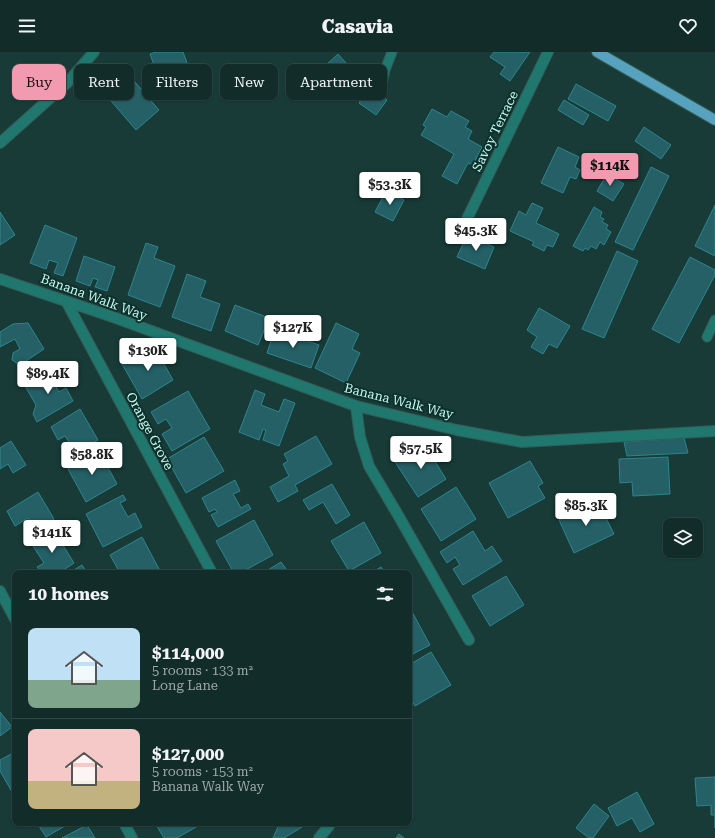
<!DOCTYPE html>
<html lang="en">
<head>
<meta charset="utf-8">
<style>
	body { margin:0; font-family:"Roboto Serif",serif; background:#1f3835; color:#f1f3f6; height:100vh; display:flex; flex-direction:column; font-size:15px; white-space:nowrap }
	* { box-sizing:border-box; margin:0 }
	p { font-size:13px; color:#9ca7a8 }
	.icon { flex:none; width:22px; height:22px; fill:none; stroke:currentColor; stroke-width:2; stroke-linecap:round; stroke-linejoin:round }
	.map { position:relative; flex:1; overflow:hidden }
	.sheet { position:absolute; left:12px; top:518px; width:400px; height:256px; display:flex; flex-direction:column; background:#122c29; border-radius:8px; box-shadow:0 1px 3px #0004,0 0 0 1px #314846 }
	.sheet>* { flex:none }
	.banner { position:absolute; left:12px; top:12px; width:400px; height:36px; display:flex; gap:8px }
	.buttons { position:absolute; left:663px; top:466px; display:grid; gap:8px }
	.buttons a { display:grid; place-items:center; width:40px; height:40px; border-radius:8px; background:#122c29; box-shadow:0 1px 3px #0004,0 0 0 1px #314846; font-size:20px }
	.price { position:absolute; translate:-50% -34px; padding:0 9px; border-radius:4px; background:#fff; color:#222; font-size:13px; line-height:26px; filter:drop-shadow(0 1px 2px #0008) }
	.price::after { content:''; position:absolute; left:50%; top:24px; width:12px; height:9px; margin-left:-6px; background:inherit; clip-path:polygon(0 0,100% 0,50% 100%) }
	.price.on { background:#f29aaf; color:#111 }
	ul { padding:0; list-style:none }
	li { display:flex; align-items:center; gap:12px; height:100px; padding:0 16px }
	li+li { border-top:1px solid #314846 }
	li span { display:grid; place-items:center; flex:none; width:112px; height:80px; border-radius:8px; color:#555 }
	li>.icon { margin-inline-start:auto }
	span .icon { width:48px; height:48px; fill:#fffc; stroke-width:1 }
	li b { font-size:17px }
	h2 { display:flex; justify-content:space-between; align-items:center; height:48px; padding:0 16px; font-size:17px }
	.tag { padding:0 14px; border-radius:8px; background:#122c29; box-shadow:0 1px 3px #0004,0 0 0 1px #314846; font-size:14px; line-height:36px }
	.tag.on { background:#f29aaf; color:#111 }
	header { display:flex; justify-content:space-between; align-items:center; height:52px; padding:0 16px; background:#122c29; font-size:18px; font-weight:800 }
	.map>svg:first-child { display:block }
</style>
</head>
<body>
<header><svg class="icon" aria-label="menu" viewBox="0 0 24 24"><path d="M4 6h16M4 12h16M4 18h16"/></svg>Casavia<svg class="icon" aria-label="heart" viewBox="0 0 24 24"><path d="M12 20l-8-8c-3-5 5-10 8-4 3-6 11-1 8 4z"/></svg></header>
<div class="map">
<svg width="715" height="786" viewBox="0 0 715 786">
	<rect width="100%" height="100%" fill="#183b37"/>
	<path fill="#246066" stroke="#2e858e" d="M156 0H183L190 19 160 30 150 2Z
		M494 0H530L510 29 500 22 505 15 490 5Z
		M338 2 367 35 355 46 338 27 332 33 320 20 327 15 326 13Z
		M129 23 159 58 136 78 106 43Z
		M576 32 616 54 608 69 568 47Z
		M370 36 387 48 376 63 359 51Z
		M564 48 589 63 583 73 558 58Z
		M432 57 447 65 451 59 469 69 465 75 472 79 468 87 482 95 473 113 468 111 457 132 442 124 454 102 421 83 426 75 423 73Z
		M644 75 671 93 661 107 635 89Z
		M558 95 579 105 575 115 580 118 576 127 570 125 563 141 541 131Z
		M651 115 669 124 633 198 615 190Z
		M607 122 624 132 613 149 597 139Z
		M386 139 404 148 393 169 375 160Z
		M532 151 543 156 536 171 559 182 553 195 547 193 544 199 532 193 534 190 510 179 519 159 526 163Z
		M715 153V204L695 194Z
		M594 155 602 160 600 165 604 167 602 170 608 173 606 177 611 180 604 193 600 190 596 197 591 194 588 198 585 196 583 199 573 194Z
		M0 160 15 183 0 193Z
		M45 173 77 186 63 224 54 221 58 211 49 208 46 217 30 211Z
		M467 183 494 195 485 217 457 205Z
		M146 191 158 195 154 206 175 214 160 255 128 243Z
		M617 199 638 209 604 286 582 277Z
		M84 204 115 215 107 239 95 235 98 228 93 226 90 234 76 229Z
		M690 205 715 218V223L679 291 652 277Z
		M187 222 206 229 200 245 220 252 211 279 172 265Z
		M235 253 269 266 258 293 225 279Z
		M539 256 570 274 557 296 549 292 543 302 531 295 537 285 527 278Z
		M28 271 44 297 20 313 12 308 13 301 20 297 15 287 0 295V280L13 272Z
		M336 271 359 282 352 297 360 301 346 331 315 316Z
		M275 277 319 293 311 316 267 301Z
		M153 293 173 328 142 347 122 312Z
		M56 316 61 326 54 331 59 340 66 336 73 349 37 370 33 362 36 353 25 334Z
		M255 338 265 342 261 353 279 360 284 347 295 351 279 394 263 388 266 378 263 377 259 388 239 380Z
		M188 339 210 377 172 399 162 382 172 376 166 367 158 372 151 360Z
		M80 357 98 388 64 408 61 394 69 390 65 384 58 388 51 375Z
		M316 384 332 412 295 433 298 439 278 450 270 435 289 424 283 412 288 409 284 402Z
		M204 385 224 419 186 441 167 407Z
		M684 386 688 401 627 404 624 390Z
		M11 389 26 413 13 421 8 412 0 417V396Z
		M424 392 446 427 418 445 395 410Z
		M99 399 117 432 86 450 68 417Z
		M668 405 670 442 633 444 632 430 620 431 619 407Z
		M530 409 543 431 538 434 545 446 508 466 489 431Z
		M235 428 240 439 233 442 241 456 248 452 251 457 218 475 211 463 217 460 215 457 209 460 202 446Z
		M332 432 350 463 336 472 323 450 309 458 303 448Z
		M456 435 476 467 441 489 421 457Z
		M38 440 54 467 36 478 28 466 15 474 7 459Z
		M123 443 126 448 120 451 128 465 135 461 142 475 103 495 86 462Z
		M598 450 614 482 574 501 559 468Z
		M254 468 273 503 240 521H234L216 489Z
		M364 470 381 501 349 519 331 489Z
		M53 477 74 511 59 521H42L37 515 44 511 31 491Z
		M473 479 485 499 492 494 502 509 463 533 453 517 460 513 455 505 447 511 440 500Z
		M142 485 159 517 153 521H120L110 503Z
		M281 510 289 521H263Z
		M82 513 87 521H69Z
		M381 515 385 521H371Z
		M506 524 524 553 490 574 472 544Z
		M409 556H410L430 593 409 604Z
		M431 600 451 633 415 654 409 644V613Z
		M0 660 12 675 0 684Z
		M15 700V745L0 719V708Z
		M715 725V776V763H711V753L697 754 695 726Z
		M637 740 654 772 640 780 632 766 617 774 608 756Z
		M594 752 609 764 593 786H589L576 776Z
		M37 771H70L46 785Z
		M155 771H203L177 786H164Z
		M275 771H299L302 775 284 786H273L278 775Z
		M87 773 95 786H62Z
		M399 782 404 786H396Z"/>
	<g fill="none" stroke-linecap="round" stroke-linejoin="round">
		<g stroke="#345a55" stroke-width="11">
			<path id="lane" d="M381 37 385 18 392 0
				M707 285 715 268"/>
		</g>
		<g stroke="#345a55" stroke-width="12">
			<path id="street" d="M0 91 67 31 94 0
				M466 169 548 0
				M0 227 113 265 356 354 457 378 522 390 715 379
				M66 249 212 521
				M356 354 360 385 369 414 398 463 469 588
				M0 539 15 567
				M124 771 132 786
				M319 786 329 774 330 771"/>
		</g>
		<g stroke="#345a55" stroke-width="12">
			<path id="primary" d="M597 0 715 68"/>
		</g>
		<use href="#lane" stroke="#1f776e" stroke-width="9"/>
		<use href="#street" stroke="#1f776e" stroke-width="10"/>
		<use href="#primary" stroke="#57a2be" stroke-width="10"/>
	</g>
	<g text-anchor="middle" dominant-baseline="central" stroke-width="4" stroke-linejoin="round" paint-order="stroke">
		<g font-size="13" fill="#c7f8f0" stroke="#0d312c">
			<text transform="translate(495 79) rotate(-64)">Savoy Terrace</text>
			<text transform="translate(94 245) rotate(20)">Banana Walk Way</text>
			<text transform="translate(399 349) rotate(14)">Banana Walk Way</text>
			<text transform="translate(150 379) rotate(62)">Orange Grove</text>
		</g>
	</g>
</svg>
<div class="buttons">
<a><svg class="icon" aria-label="layers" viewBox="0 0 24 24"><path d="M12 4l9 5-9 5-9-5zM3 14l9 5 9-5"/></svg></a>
</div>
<b class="price on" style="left:610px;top:135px">$114K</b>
<b class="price" style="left:390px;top:154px">$53.3K</b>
<b class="price" style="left:476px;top:200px">$45.3K</b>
<b class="price" style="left:293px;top:297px">$127K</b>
<b class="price" style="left:148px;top:320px">$130K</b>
<b class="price" style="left:48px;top:343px">$89.4K</b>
<b class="price" style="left:421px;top:418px">$57.5K</b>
<b class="price" style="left:92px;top:424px">$58.8K</b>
<b class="price" style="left:586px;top:475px">$85.3K</b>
<b class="price" style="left:52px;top:502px">$141K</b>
<div class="banner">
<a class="tag on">Buy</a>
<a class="tag">Rent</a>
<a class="tag">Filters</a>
<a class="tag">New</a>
<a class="tag">Apartment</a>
</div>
<section class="sheet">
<h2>10 homes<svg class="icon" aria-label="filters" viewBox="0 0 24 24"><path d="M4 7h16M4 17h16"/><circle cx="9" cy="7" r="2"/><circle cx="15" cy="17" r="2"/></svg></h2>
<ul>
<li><span style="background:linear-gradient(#bfe0f5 65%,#7fa58c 0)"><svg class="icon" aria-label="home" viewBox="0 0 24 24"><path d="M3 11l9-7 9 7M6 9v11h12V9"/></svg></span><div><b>$114,000</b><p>5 rooms · 133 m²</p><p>Long Lane</p></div></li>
<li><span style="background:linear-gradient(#f6c9c9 65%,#c2b280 0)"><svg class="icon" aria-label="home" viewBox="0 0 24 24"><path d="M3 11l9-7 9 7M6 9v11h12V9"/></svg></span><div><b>$127,000</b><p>5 rooms · 153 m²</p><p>Banana Walk Way</p></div></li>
</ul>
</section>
</div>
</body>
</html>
